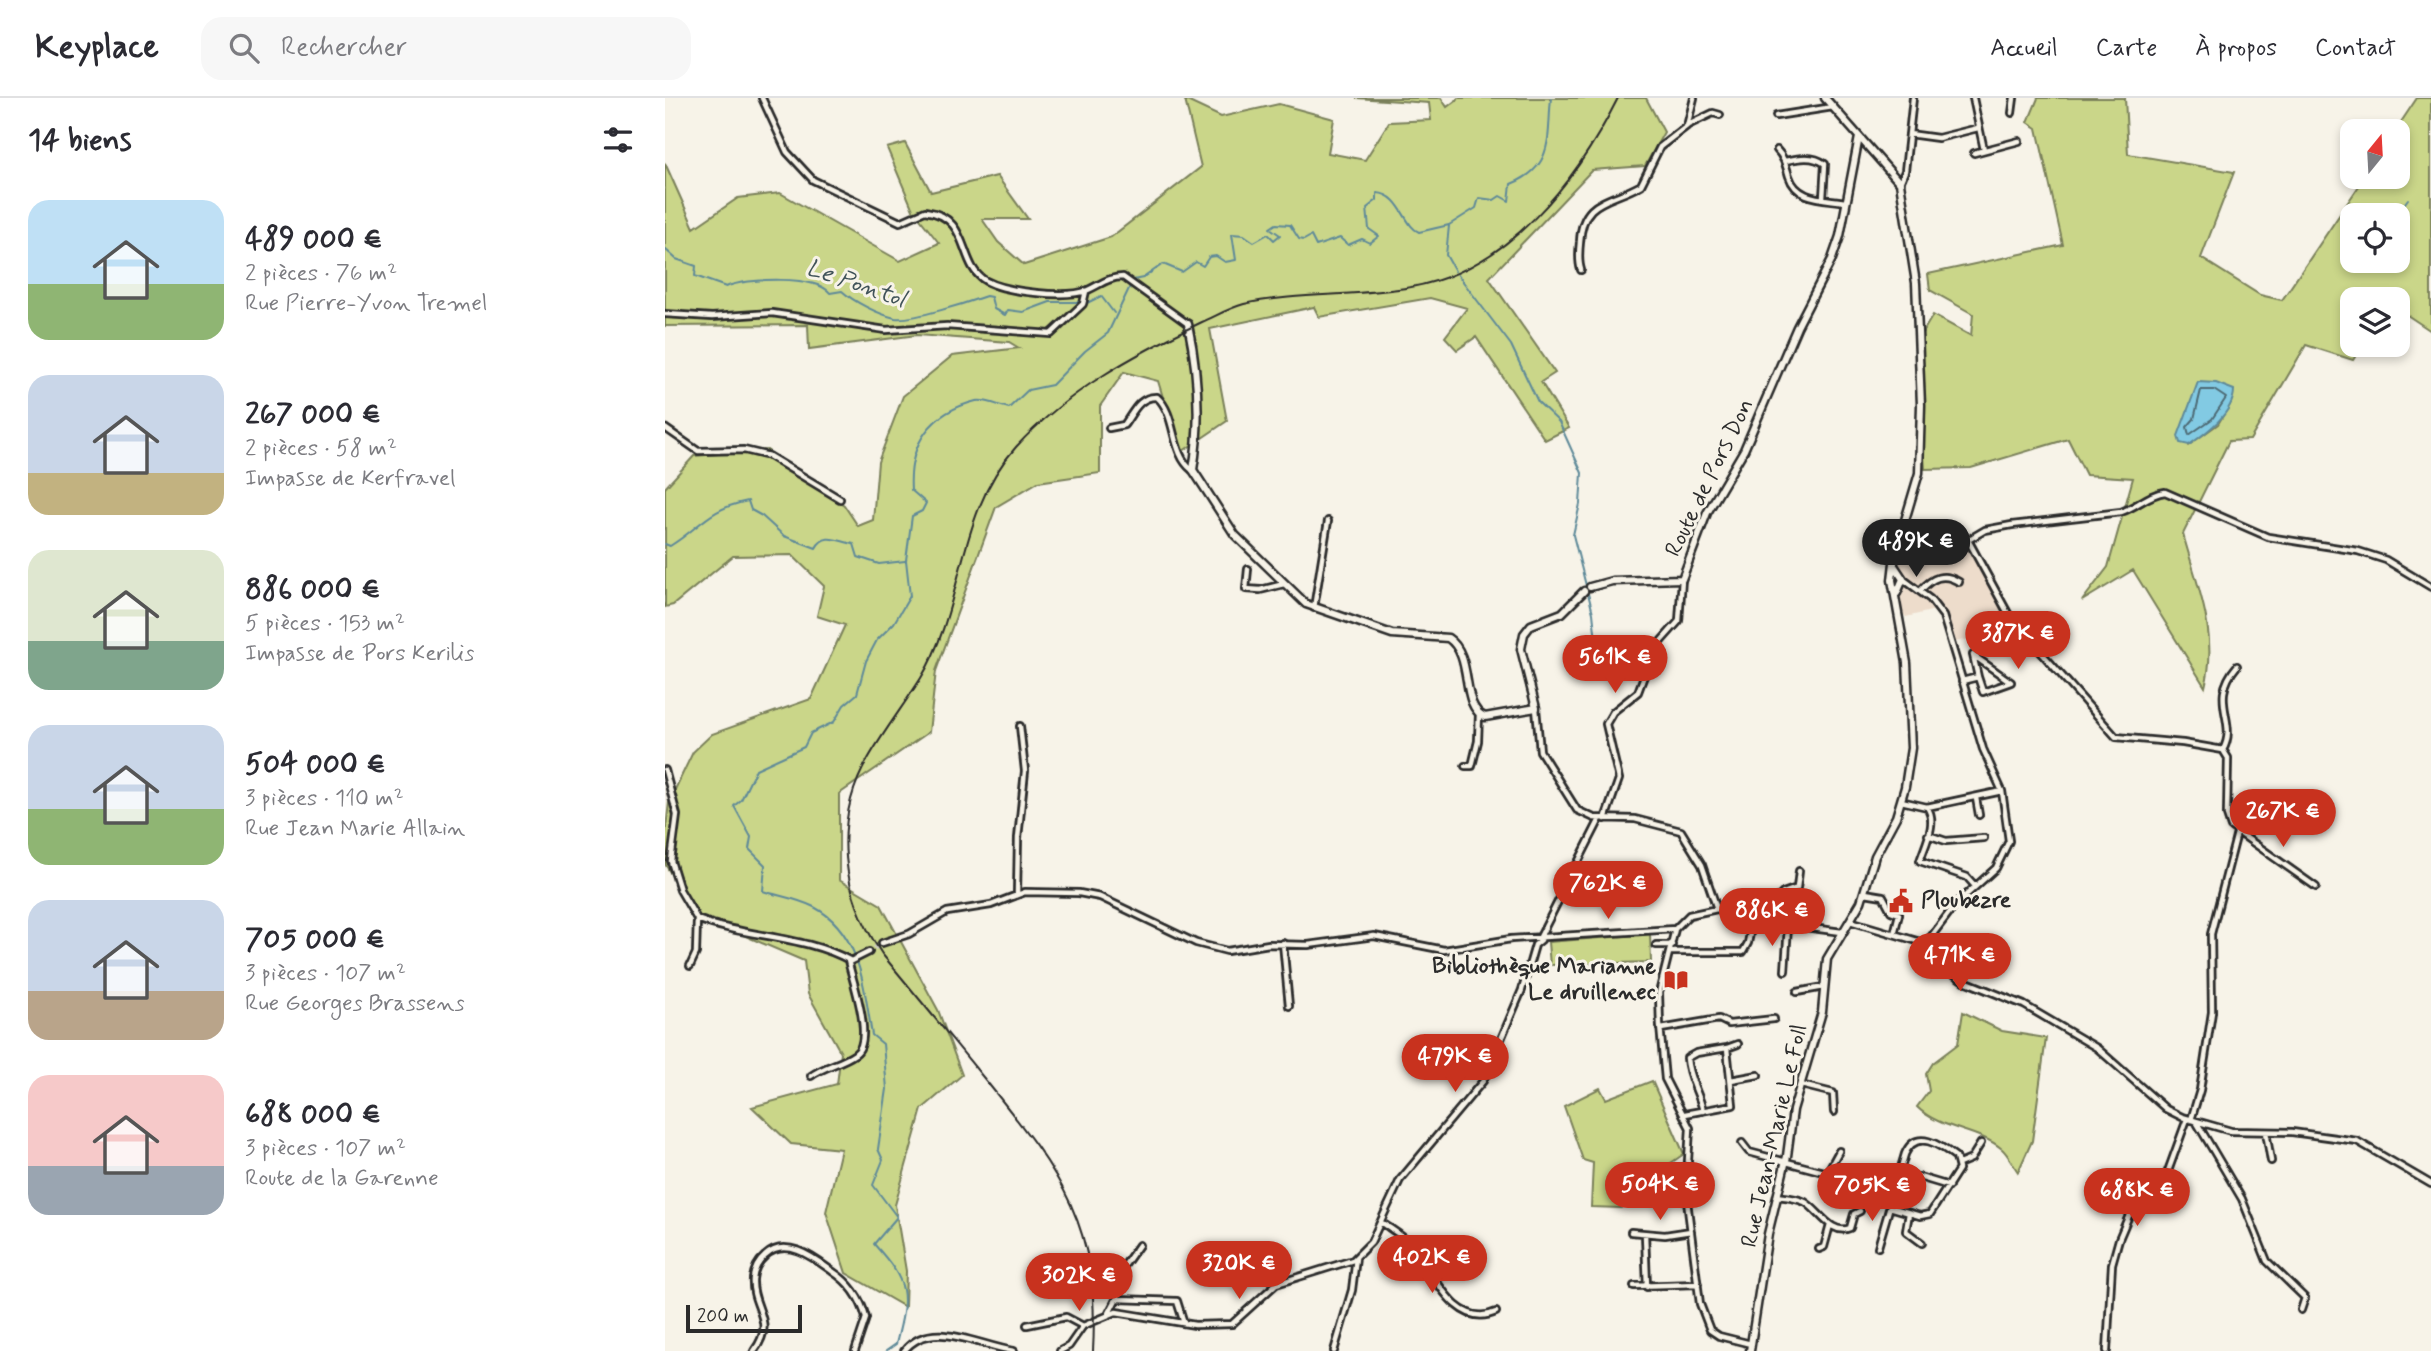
<!DOCTYPE html>
<html lang="fr">
<head>
<meta charset="utf-8">
<style>
	body { margin:0; font-family:Mynerve,sans-serif; background:#f7f7f7; color:#2b2b33; height:100vh; display:flex; flex-direction:column; font-size:26px; white-space:nowrap }
	* { box-sizing:border-box; margin:0 }
	p { font-size:23px; color:#7c7c81 }
	.icon { flex:none; width:38px; height:38px; fill:none; stroke:currentColor; stroke-width:2; stroke-linecap:round; stroke-linejoin:round }
	.map { position:relative; flex:1; overflow:hidden }
	.panel { display:flex; flex-direction:column; background:#fff; width:665px }
	.panel>* { flex:none }
	.needle { width:46px; rotate:18deg }
	.fabs { position:absolute; left:1675px; top:21px; display:grid; gap:14px }
	.fabs a { display:grid; place-items:center; width:70px; height:70px; border-radius:14px; background:#fff; box-shadow:0 4px 10px #0003; font-size:35px }
	.scale { position:absolute; left:21px; bottom:18px; width:116px; box-sizing:border-box; padding-left:7px; border:4px solid #2b2b2b; border-top:0; font-size:19px; line-height:24px; white-space:nowrap; color:#2b2b2b; -webkit-text-stroke:5px #f7f3e8; paint-order:stroke }
	.price { position:absolute; translate:-50% -60px; padding:0 16px; border-radius:24px; background:#c8321e; color:#fff; font-size:23px; line-height:46px; filter:drop-shadow(0 2px 4px #0008) }
	.price::after { content:''; position:absolute; left:50%; top:42px; width:21px; height:16px; margin-left:-10px; background:inherit; clip-path:polygon(0 0,100% 0,50% 100%) }
	.price.on { background:#222; color:#fff }
	ul { padding:0; list-style:none }
	li { display:flex; align-items:center; gap:21px; height:175px; padding:0 28px }
	li span { display:grid; place-items:center; flex:none; width:196px; height:140px; border-radius:21px; color:#555 }
	li>.icon { margin-inline-start:auto }
	span .icon { width:84px; height:84px; fill:#fffc; stroke-width:1 }
	li b { font-size:30px }
	h2 { display:flex; justify-content:space-between; align-items:center; height:84px; padding:0 28px; font-size:30px }
	header { display:flex; align-items:center; gap:42px; box-sizing:border-box; height:98px; padding:0 35px; background:#fff; border-bottom:2px solid #e1e1e2 }
	header strong { font-size:33px }
	nav { display:flex; gap:38px; margin-inline-start:auto; font-size:24px }
	.search { width:490px; height:63px; background:#f7f7f7; display:flex; align-items:center; gap:18px; box-sizing:border-box; padding:0 24px; border-radius:21px; color:#7c7c81; font-size:26px }
	main { display:flex; flex:1; min-height:0 }
	.map>svg:first-child { display:block }
</style>
</head>
<body>
<header>
<strong>Keyplace</strong>
<div class="search"><svg class="icon" aria-label="search" viewBox="0 0 24 24"><circle cx="10" cy="10" r="6"/><path d="M15 15l6 6"/></svg>Rechercher</div>
<nav><a>Accueil</a><a>Carte</a><a>À propos</a><a>Contact</a></nav>
</header>
<main>
<section class="panel">
<h2>14 biens<svg class="icon" aria-label="filters" viewBox="0 0 24 24"><path d="M4 7h16M4 17h16"/><circle cx="9" cy="7" r="2"/><circle cx="15" cy="17" r="2"/></svg></h2>
<ul>
<li><span style="background:linear-gradient(#bfe0f5 60%,#8fb573 0)"><svg class="icon" aria-label="home" viewBox="0 0 24 24"><path d="M3 11l9-7 9 7M6 9v11h12V9"/></svg></span><div><b>489 000 €</b><p>2 pièces · 76 m²</p><p>Rue Pierre-Yvon Tremel</p></div></li>
<li><span style="background:linear-gradient(#c9d6e8 70%,#c2b280 0)"><svg class="icon" aria-label="home" viewBox="0 0 24 24"><path d="M3 11l9-7 9 7M6 9v11h12V9"/></svg></span><div><b>267 000 €</b><p>2 pièces · 58 m²</p><p>Impasse de Kerfravel</p></div></li>
<li><span style="background:linear-gradient(#dfe7d0 65%,#7fa58c 0)"><svg class="icon" aria-label="home" viewBox="0 0 24 24"><path d="M3 11l9-7 9 7M6 9v11h12V9"/></svg></span><div><b>886 000 €</b><p>5 pièces · 153 m²</p><p>Impasse de Pors Kerilis</p></div></li>
<li><span style="background:linear-gradient(#c9d6e8 60%,#8fb573 0)"><svg class="icon" aria-label="home" viewBox="0 0 24 24"><path d="M3 11l9-7 9 7M6 9v11h12V9"/></svg></span><div><b>504 000 €</b><p>3 pièces · 110 m²</p><p>Rue Jean Marie Allain</p></div></li>
<li><span style="background:linear-gradient(#c9d6e8 65%,#b9a48a 0)"><svg class="icon" aria-label="home" viewBox="0 0 24 24"><path d="M3 11l9-7 9 7M6 9v11h12V9"/></svg></span><div><b>705 000 €</b><p>3 pièces · 107 m²</p><p>Rue Georges Brassens</p></div></li>
<li><span style="background:linear-gradient(#f6c9c9 65%,#9aa5b1 0)"><svg class="icon" aria-label="home" viewBox="0 0 24 24"><path d="M3 11l9-7 9 7M6 9v11h12V9"/></svg></span><div><b>688 000 €</b><p>3 pièces · 107 m²</p><p>Route de la Garenne</p></div></li>
</ul>
</section>
<div class="map">
<svg width="1766" height="1253" viewBox="0 0 1766 1253">
	<rect width="100%" height="100%" fill="#f7f3e8"/>
	<filter id="ink" filterUnits="userSpaceOnUse"><feTurbulence type="fractalNoise" baseFrequency=".0143" numOctaves="2"/><feDisplacementMap in="SourceGraphic" scale="14" xChannelSelector="R" yChannelSelector="G"/><feConvolveMatrix kernelMatrix="1 2 1 2 8 2 1 2 1" color-interpolation-filters="sRGB"/></filter>
	<g filter="url(#ink)">
		<path fill="#eddccb" d="M1301 446 1341 520 1335 525 1316 531 1318 538 1290 544 1279 513 1274 511 1241 519 1236 514 1235 497 1241 479 1234 473 1232 455 1240 450Z"/>
		<path fill="#cad689" stroke="#7a805a" stroke-width="2" fill-rule="evenodd" d="M691 0H776L782 9 794 0H981L999 34 980 68 927 72 824 180 890 275 876 284 904 330 880 342 811 239 792 252 780 239 802 210 765 200 654 219 649 209 545 231 562 323 515 355 493 283 459 274 435 308V375L373 384 331 409 271 573 264 634 174 696V782L216 807 273 912 297 977 257 1011 230 1107 241 1173 240 1209 181 1175 161 1114 176 1051 126 1046 87 1009 172 986 176 955 143 896 139 863 31 817 0 766V739L4 704 28 654 47 636 146 601 180 527 152 518 159 488 127 457 68 458 8 507 0 509V390L29 358 102 352 179 407 193 428 208 422 213 364 238 298 287 258 354 250 344 244 252 237 144 251 143 227 0 228V65L29 130 73 100 115 95 235 163 274 145 248 112 222 50 240 45 266 94 332 78 363 121H317L333 144 359 167 446 139 536 69 520 2 556 19 614 6 669 21 663 55 700 62 724 24 766 22 764 5Z
			M1373 0H1460L1463 56 1569 74 1536 160 1595 197 1617 202 1700 79H1732L1730 33 1752 0H1766V233L1733 211 1732 201H1687V247H1698L1688 262 1641 247 1585 342 1564 343 1518 436C1532 488 1554 535 1540 589L1468 472 1417 503 1443 469 1468 380 1421 377 1403 341 1306 370 1260 371 1250 247 1268 217 1306 238 1308 216 1265 192 1263 176 1398 147 1372 30 1363 24ZM1687 117H1732V163H1687ZM1565 306 1553 326 1524 347V314Z
			M985 836 986 864 885 867 883 844Z
			M1298 914 1337 933 1381 940 1367 1043 1353 1074C1348 1067 1343 1056 1337 1051 1314 1031 1275 1032 1252 1009L1264 993 1261 976 1268 965 1293 946Z
			M987 983 1019 1056 1003 1067 960 1087 956 1110 926 1109 928 1065 918 1062 899 1008 935 990 941 1001Z"/>
		<path fill="#82cae3" stroke="#5f8a99" stroke-width="2" d="M1533 284 1551 285 1569 292C1569 315 1541 335 1524 347L1515 345 1513 338Z"/>
		<g fill="none" stroke-linecap="round" stroke-linejoin="round">
			<path stroke="#4e6b75" stroke-width="2" d="M1536 292H1549L1561 300 1547 321 1524 337 1522 329 1529 321Z"/>
			<path stroke="#5f8a99" stroke-width="2" d="M1731 117 1743 101
				M784 128 781 157 790 173
				M0 151 11 161 31 168 30 178 61 189C81 180 152 177 165 195L177 193C189 204 213 216 230 220 246 223 304 204 321 198L326 199 329 211 340 217 343 212 358 214 385 204H416
				M793 177 846 247 873 304 894 324 917 375 915 406 908 437 928 515 931 543 926 578
				M422 205 436 198 449 215
				M0 446 5 448C35 430 42 411 83 403L86 412 97 418 119 438 151 450C160 433 174 444 189 446L193 459 214 466 240 463
				M221 1253 231 1246C244 1196 244 1185 209 1146L232 1119 208 1087 218 1062 213 1051 222 991 218 946 207 937C199 891 196 834 149 809 134 801 114 798 98 793L100 767 84 751 86 739 69 708 76 702 91 671 139 649 146 635 169 624 179 607 192 596 201 563 212 542 229 525 245 498 241 462 247 418 257 413 261 405 246 392C243 346 266 314 311 303 321 301 334 308 344 310L363 292 387 287 420 253 443 235 468 182 478 180 498 166 517 174 531 164 538 168 544 159 551 158 560 164 571 162 567 136 579 137 589 144 603 136 609 142 615 137 605 130 611 126 625 127 634 141 639 142 646 138 651 148 675 140 683 147 697 141 705 145 714 138 704 131 702 110 712 102V95C736 96 739 128 754 134L784 127 811 110 814 100 829 102 835 98 844 103 846 86C890 69 882 37 886 0"/>
			<path stroke="#cecbc2" stroke-width="4.5" stroke-dasharray="4.5 2" stroke-linecap="butt" d="M204 854 217 845"/>
			<g stroke="#2b2b2b" stroke-width="10">
				<path id="street" d="M97 0 122 54 148 82 235 124 260 113C307 119 292 167 321 183 341 194 402 201 423 192 436 186 444 179 458 179L523 226
					M1308 0 1319 52
					M1347 15 1349 0
					M1111 18 1168 9
					M1023 27 1048 15 1055 17
					M1244 36 1273 40 1313 30
					M1112 52C1119 59 1121 68 1124 78 1132 103 1159 100 1181 104
					M1309 55 1354 43
					M1120 63C1134 60 1148 57 1160 66L1158 100
					M1235 85 1240 73 1248 0
					M916 172C913 163 914 153 915 144 917 100 945 105 976 87L995 49 1022 28 1029 0
					M0 216 47 219 107 215 221 232 282 228 386 236 418 206 421 193
					M0 330 33 353 79 352 104 358 175 401
					M444 330 459 327C468 315 474 298 492 299 512 317 505 355 527 372
					M1303 442 1345 519 1451 639 1518 645 1558 652 1563 660 1562 717 1566 729 1651 789
					M1233 447 1303 442 1320 432 1347 427 1456 414C1472 409 1483 396 1500 394L1603 439 1693 453 1721 462 1766 489
					M583 471 581 491 595 492 619 486
					M1238 481 1265 501 1278 518 1318 651 1337 693 1344 743 1331 770 1290 807 1259 848
					M1256 492C1267 480 1278 474 1294 484
					M649 510 663 423
					M1297 583 1313 579 1318 594 1346 584 1308 557 1313 579
					M871 610 875 653 912 712 929 720 970 721 1016 733 1037 767 1052 811
					M1558 652C1574 623 1542 603 1572 568
					M800 668H807L813 643 814 616
					M0 672 12 717 6 763 15 792 32 821C82 840 139 837 186 863L204 854
					M1311 700 1314 717
					M1236 703 1262 709 1337 693
					M1262 709C1273 724 1260 747 1255 763L1302 779 1310 788
					M940 721 954 681 941 626 948 614 973 594 989 551 1014 523 1017 481
					M1263 737 1281 743 1319 740
					M352 795 353 740 360 673 355 628
					M1200 795 1218 798 1226 813 1234 816 1229 836
					M1185 823 1252 843 1271 863 1297 882 1359 907 1432 950 1501 1011 1517 1019 1566 1033 1627 1034 1692 1043 1766 1086
					M1106 825 1109 804 1118 795 1132 790 1134 773
					M1010 831 994 895 995 928 1000 981 1025 1030 1021 1095 1035 1206 1045 1232 1054 1238 1086 1246
					M874 841 935 721
					M217 845 244 836 282 814 326 807 360 794 414 795 435 799 531 845 562 853 604 846 643 847 709 838 779 852 846 841 1010 831 1024 817 1052 811 1102 824 1177 834
					M618 845 624 908
					M991 847H1007
					M1005 854H1078L1083 845 1088 821
					M25 868 31 855 32 821
					M1120 873 1123 828
					M1132 894 1159 889
					M996 931 1054 921 1064 926 1109 921
					M146 978C159 968 176 966 190 956 210 943 187 882 183 862
					M1066 982 1093 977
					M1136 987 1168 995 1169 1014
					M1038 1013C1034 994 1023 980 1022 960L1031 955 1062 950
					M1020 1016 1068 1007 1062 950 1073 946
					M1526 1022 1535 992 1547 914 1546 836 1572 735
					M1532 1025 1577 1101 1602 1163 1640 1200 1636 1212
					M1601 1034 1606 1063
					M1077 1045 1084 1054 1230 1093
					M1294 1066 1306 1061 1316 1045
					M1162 1075 1174 1053
					M1254 1079 1284 1088
					M1112 1098C1121 1099 1132 1100 1140 1104 1154 1112 1166 1138 1185 1130L1189 1116 1195 1113
					M1244 1115 1241 1133 1257 1145
					M716 1124C727 1132 742 1140 750 1151 769 1176 791 1232 831 1214
					M966 1134 1000 1137 1026 1133
					M980 1136 982 1189
					M1213 1149 1240 1056C1251 1030 1275 1047 1291 1059L1294 1071 1265 1116 1255 1118 1225 1109
					M1154 1151 1159 1149 1165 1127
					M969 1188 1033 1186
					M453 1201 512 1203 519 1225
					M443 1217 456 1192 457 1171 474 1147
					M362 1227 401 1219 418 1228
					M89 1253C112 1223 86 1210 88 1181 89 1172 93 1164 100 1158 121 1138 149 1160 167 1173 184 1184 196 1201 201 1220L190 1253
					M239 1253C266 1219 313 1248 349 1253
					M395 1253 404 1248 418 1228 451 1214 530 1227 567 1226 611 1186 688 1162 706 1144 735 1082 818 983 857 892 870 847 876 842
					M669 1253 687 1192 691 1160
					M1442 1253 1447 1166 1454 1141 1465 1115 1502 1076 1522 1021"/>
			</g>
			<g stroke="#2b2b2b" stroke-width="11">
				<path id="secondary" d="M523 226C533 274 536 324 528 372L570 437 641 506 727 536 783 540C810 558 794 608 820 619L871 610 856 551 859 536 866 527 897 515 919 493
					M1230 469 1238 481 1232 495
					M925 489 947 483 1017 481 1042 415 1079 352 1132 229 1167 161 1175 138 1194 39
					M1085 1253 1103 1136 1122 1058 1128 1012 1157 914 1162 861 1196 804 1210 758 1231 719 1240 689 1246 650 1242 565 1227 482 1230 456 1254 375 1256 307 1251 185 1235 85 1160 0"/>
			</g>
			<use href="#street" stroke="#f7f3e8" stroke-width="4.5"/>
			<use href="#secondary" stroke="#f7f3e8" stroke-width="6"/>
			<path stroke="#2b2b2b" stroke-width="2" d="M428 1253C435 1128 397 1077 322 984 287 941 252 898 217 856 177 797 166 725 203 661 219 633 239 607 256 580 300 507 291 415 351 349 402 293 470 256 537 224 551 218 564 210 579 206 634 194 691 199 746 189 843 172 911 84 953 0"/>
		</g>
	</g>
	<defs>
		<g id="civic-bare" transform="scale(1.89)"><path d="M-.6-6.5H3V-4.5H.6V-3L4-1V1h2V6H-6V1h2V-1L-.6-3ZM-1.2 2.5V6h2.4V2.5Z" fill="#c8321e" stroke="#f7f3e8" stroke-width="2.5" paint-order="stroke"/></g>
		<g id="library-bare" transform="scale(1.89)"><path d="M-6-4Q-3-5.5-.7-3.5V5Q-3 3-6 4ZM6-4Q3-5.5 .7-3.5V5Q3 3 6 4Z" fill="#c8321e" stroke="#f7f3e8" stroke-width="2.5" paint-order="stroke"/></g>
	</defs>
	<g fill-rule="evenodd">
		<use href="#civic-bare" x="1236" y="803"/>
		<use href="#library-bare" x="1011" y="882"/>
	</g>
	<g text-anchor="middle" dominant-baseline="central" stroke-width="6" stroke-linejoin="round" paint-order="stroke">
		<g font-size="23" fill="#2b2b2b" stroke="#f7f3e8">
			<text transform="translate(1045 380) rotate(-64)">Route de Pors Don</text>
			<text transform="translate(1110 1038) rotate(-77)">Rue Jean-Marie Le Foll</text>
		</g>
		<g font-size="23" font-weight="bold" fill="#2b2b2b" stroke="#f7f3e8" text-anchor="start">
			<text x="1256" y="803">Ploubezre</text>
			<text x="991" y="869" text-anchor="end">Bibliothèque Marianne<tspan x="991" dy="26">Le druillenec</tspan></text>
		</g>
		<g font-size="24" font-style="italic" fill="#415359" stroke="#f7f3e8">
			<text transform="translate(191 186) rotate(19)">Le Pontol</text>
		</g>
	</g>
</svg>
<div class="fabs">
<a><svg class="needle" viewBox="-14 -14 28 28"><path d="M0-13l5 13h-10z" fill="#e53935"/><path d="M0 13l5-13h-10z" fill="#7c7c81"/></svg></a>
<a><svg class="icon" aria-label="locate" viewBox="0 0 24 24"><circle cx="12" cy="12" r="6"/><path d="M12 2v4M12 18v4M2 12h4M18 12h4"/></svg></a>
<a><svg class="icon" aria-label="layers" viewBox="0 0 24 24"><path d="M12 4l9 5-9 5-9-5zM3 14l9 5 9-5"/></svg></a>
</div>
<div class="scale">200 m</div>
<b class="price on" style="left:1251px;top:481px">489K €</b>
<b class="price" style="left:1353px;top:573px">387K €</b>
<b class="price" style="left:950px;top:597px">561K €</b>
<b class="price" style="left:1618px;top:751px">267K €</b>
<b class="price" style="left:943px;top:823px">762K €</b>
<b class="price" style="left:1107px;top:850px">886K €</b>
<b class="price" style="left:1295px;top:895px">471K €</b>
<b class="price" style="left:790px;top:996px">479K €</b>
<b class="price" style="left:995px;top:1124px">504K €</b>
<b class="price" style="left:1207px;top:1125px">705K €</b>
<b class="price" style="left:1472px;top:1130px">688K €</b>
<b class="price" style="left:767px;top:1197px">402K €</b>
<b class="price" style="left:574px;top:1203px">320K €</b>
<b class="price" style="left:414px;top:1215px">302K €</b>
</div>
</main>
</body>
</html>
